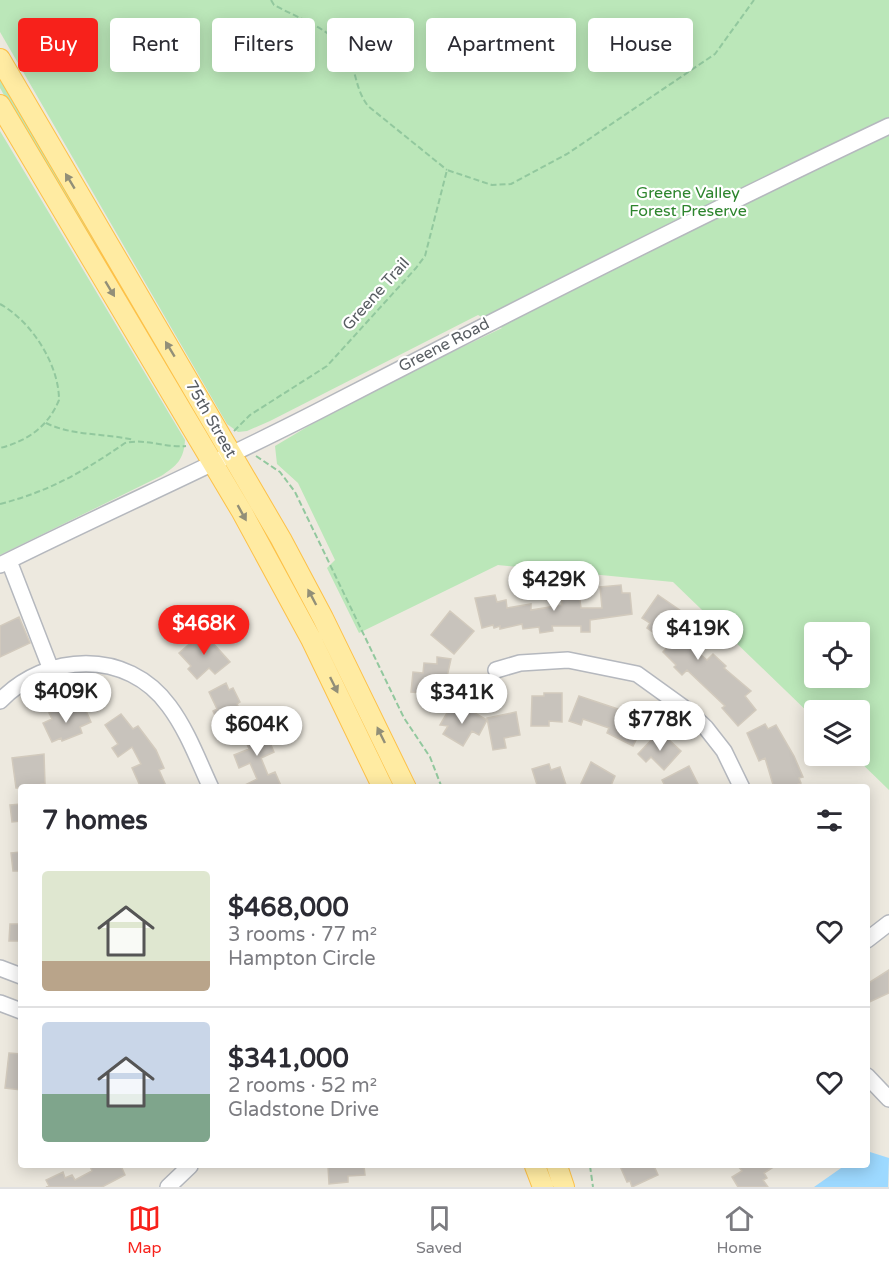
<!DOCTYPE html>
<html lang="en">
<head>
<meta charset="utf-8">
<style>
	body { margin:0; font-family:"Varela Round",sans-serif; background:#f7f7f7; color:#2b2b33; height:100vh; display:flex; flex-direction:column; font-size:22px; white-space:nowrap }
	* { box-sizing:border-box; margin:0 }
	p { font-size:20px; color:#7c7c81 }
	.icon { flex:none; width:33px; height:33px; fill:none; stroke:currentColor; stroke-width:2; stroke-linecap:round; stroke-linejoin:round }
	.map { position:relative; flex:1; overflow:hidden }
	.sheet { position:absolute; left:18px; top:784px; width:852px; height:384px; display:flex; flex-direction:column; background:#fff; border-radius:6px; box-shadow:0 3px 15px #0003 }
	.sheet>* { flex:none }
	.hud { position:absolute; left:18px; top:18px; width:854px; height:54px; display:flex; gap:12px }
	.buttons { position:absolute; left:804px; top:622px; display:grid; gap:12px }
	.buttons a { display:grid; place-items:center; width:66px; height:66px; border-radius:6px; background:#fff; box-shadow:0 3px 15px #0003; font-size:30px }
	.price { position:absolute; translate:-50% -51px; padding:0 14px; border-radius:21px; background:#fff; color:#222; font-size:20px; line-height:39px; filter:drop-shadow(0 2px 3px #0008) }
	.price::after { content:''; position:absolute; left:50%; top:36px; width:18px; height:14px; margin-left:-9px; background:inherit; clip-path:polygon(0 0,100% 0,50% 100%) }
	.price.on { background:#f7211b; color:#fff }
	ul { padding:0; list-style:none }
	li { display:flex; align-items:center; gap:18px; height:150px; padding:0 24px }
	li+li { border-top:2px solid #e1e1e2 }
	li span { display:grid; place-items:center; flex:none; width:168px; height:120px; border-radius:6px; color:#555 }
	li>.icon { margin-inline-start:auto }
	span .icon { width:72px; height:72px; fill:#fffc; stroke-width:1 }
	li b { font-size:26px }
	h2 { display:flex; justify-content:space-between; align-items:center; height:72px; padding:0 24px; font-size:26px }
	.tag { padding:0 21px; border-radius:6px; background:#fff; box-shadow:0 3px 15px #0003; font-size:21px; line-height:54px }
	.tag.on { background:#f7211b; color:#fff }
	.tab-bar { display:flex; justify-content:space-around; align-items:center; height:84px; border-top:2px solid #e1e1e2; background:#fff; font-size:16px; color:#7c7c81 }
	.tab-bar a { display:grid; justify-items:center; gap:3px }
	.tab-bar .on { color:#f7211b }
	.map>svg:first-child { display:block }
</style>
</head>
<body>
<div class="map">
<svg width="889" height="1187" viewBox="0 0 889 1187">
	<rect width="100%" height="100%" fill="#ede9df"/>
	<path fill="#bbe7b9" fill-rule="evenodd" d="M0 0H889V790L854 756H860V711H814V718L673 582 498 565 359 633 327 568 335 560 298 483 277 464 275 446 354 399 502 328 478 315 270 421 247 431 238 432 227 424 0 32ZM814 633H860V678H814Z
		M0 74 132 302 86 234 26 134 0 88Z
		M0 131 185 440C184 459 177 466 161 476L0 555Z"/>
	<path fill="#9dd9ff" d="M870 1152 889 1158 888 1187H814L844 1166H867V1154Z"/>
	<path fill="#c8c3bc" stroke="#d2cabd" stroke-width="1.5" d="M621 585 622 593H630L632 614 590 620V632H581V626H552L553 631 540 633 539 627 523 629 522 624 500 629V626L494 628 493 625 482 628 475 598 495 595 497 602 506 600 507 608 531 604V610L562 605V598H573L580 600 581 608H602L600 587Z
		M658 595 681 611 675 619 699 643 694 649 707 660 713 654 726 666 724 668 751 691 745 696 756 710 738 726 722 708 725 706 687 670 682 675 674 667 676 665 663 652 670 644 647 628 650 623 642 618Z
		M450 611 474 631 454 654 431 635Z
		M19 617 30 643 0 657V626Z
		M203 632 230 662 215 674 209 668 197 679 188 669 191 666 179 653Z
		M437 657 451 659 443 695 411 692 413 672 423 673 424 663 437 664Z
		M226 683 229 690 233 688 240 702 237 704 240 710 231 714 234 719 220 726 213 711 217 709 209 692Z
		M544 693H562V722L549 721V726H531L532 696H544Z
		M579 696 630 713 631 711 647 718 633 746 607 733 609 728 583 719 581 725 569 721Z
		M84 706 91 722 80 727 82 733 62 741 61 738 52 742 43 723 52 719 49 713 59 709 62 716Z
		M451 706 465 715 468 709 487 720 479 735 472 731 463 746 443 734 448 726 440 725Z
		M516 712 520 735 504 738 506 748 493 750 487 718Z
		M121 714 133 729 138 726 156 750 164 768 159 770 167 788H141L132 768 141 764 132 747 118 757 112 748 118 744 105 725Z
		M261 721 274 752 261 758 268 775 275 772 282 788H239L257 779 250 763 239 768 234 755 249 749 241 729Z
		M765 724 768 729 776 725 794 756 803 777 799 778 801 783 790 788H774L765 758 759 761 747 733Z
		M655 736 663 744 668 739 681 751 664 770 651 757 646 762 638 754Z
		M44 754 45 784H41V788H16L12 758Z
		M591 762 615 776 610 788H579Z
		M549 764 551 770 560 767 567 788H538L532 769Z
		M689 766 700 788H666L662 780Z
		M21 804V821L12 822 10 805Z
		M21 852V871H13L11 853Z
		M10 924H21V941H9Z
		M889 970V993L867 1003V984Z
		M9 1053 21 1054V1090L5 1088Z
		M90 1166H121L125 1175 102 1187H46L49 1186 46 1180 63 1172 65 1178 72 1175 75 1180 92 1171Z
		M328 1166H364L365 1175 348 1176V1182L329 1184Z
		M620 1166H654L658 1175 632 1187 630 1181 627 1182Z
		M738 1166H775L764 1173 767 1178 763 1180 768 1187H738L732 1177 742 1171Z"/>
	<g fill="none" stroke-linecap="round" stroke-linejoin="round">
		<g stroke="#b5b8be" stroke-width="18">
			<path id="minor" d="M9 561 50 667
				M0 565C110 510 223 461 332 404 516 309 701 215 889 126
				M496 670 520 663 568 660 637 674 687 710 706 728 724 751 742 788
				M0 701C46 653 127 648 169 706 187 730 198 760 211 788
				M867 940 889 923
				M0 968 21 976
				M0 1003 21 1011
				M867 1076 889 1099
				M168 1187 190 1166"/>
		</g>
		<g stroke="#fdc148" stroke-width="22">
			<path id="major" d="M0 59 281 539 323 618 406 788
				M0 105 242 512 311 639 383 788
				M535 1166 543 1187
				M557 1166 564 1187"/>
		</g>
		<path stroke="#92c89e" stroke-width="2" stroke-dasharray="6 3" stroke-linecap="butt" d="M271 0 274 5C301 20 340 31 351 62 357 79 357 91 368 106L447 170
			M0 304C31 321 59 364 59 400 48 427 27 441 0 448
			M46 423C72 436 105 433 134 440
			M234 431 250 415 327 366 416 268 425 256 447 170 492 185 511 184 567 154 715 54 754 0
			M256 456 280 472 295 492 404 718 430 757 442 788
			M0 504C50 491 83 472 125 443 145 438 165 448 186 446
			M590 1166 593 1187"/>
		<use href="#minor" stroke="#fff" stroke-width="15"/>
		<use href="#major" stroke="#ffeba2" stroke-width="20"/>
	</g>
	<defs><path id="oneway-solid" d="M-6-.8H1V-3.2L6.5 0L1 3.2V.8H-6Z" transform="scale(1.5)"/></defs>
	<g fill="#928f78">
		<use href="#oneway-solid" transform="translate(70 181) rotate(-121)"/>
		<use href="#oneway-solid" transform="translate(110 289) rotate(59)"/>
		<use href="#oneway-solid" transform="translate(170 349) rotate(-121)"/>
		<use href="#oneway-solid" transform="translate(242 513) rotate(61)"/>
		<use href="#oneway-solid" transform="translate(312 597) rotate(-118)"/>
		<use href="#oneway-solid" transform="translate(334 685) rotate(64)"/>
		<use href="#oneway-solid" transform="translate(381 735) rotate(-116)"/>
	</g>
	<g text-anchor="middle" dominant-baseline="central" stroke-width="4.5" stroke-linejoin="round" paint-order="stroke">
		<g font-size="16" fill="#2d852d" stroke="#fff">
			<text x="688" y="193">Greene Valley<tspan x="688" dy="18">Forest Preserve</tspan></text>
		</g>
		<g font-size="16" fill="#585d62" stroke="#fff">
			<text transform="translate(376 294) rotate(-48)">Greene Trail</text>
			<text transform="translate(444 345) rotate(-27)">Greene Road</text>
			<text transform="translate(211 419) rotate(60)">75th Street</text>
		</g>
	</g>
</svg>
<div class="buttons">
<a><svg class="icon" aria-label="locate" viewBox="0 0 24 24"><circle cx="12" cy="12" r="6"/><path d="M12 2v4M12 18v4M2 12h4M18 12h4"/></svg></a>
<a><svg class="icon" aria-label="layers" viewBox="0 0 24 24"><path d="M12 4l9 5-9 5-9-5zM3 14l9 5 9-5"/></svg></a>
</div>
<b class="price" style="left:554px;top:612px">$429K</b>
<b class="price on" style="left:204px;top:656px">$468K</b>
<b class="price" style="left:698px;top:661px">$419K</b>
<b class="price" style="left:66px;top:724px">$409K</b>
<b class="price" style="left:462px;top:725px">$341K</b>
<b class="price" style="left:660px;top:752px">$778K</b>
<b class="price" style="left:257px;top:757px">$604K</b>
<div class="hud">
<a class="tag on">Buy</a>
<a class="tag">Rent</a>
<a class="tag">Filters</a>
<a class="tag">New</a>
<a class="tag">Apartment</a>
<a class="tag">House</a>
</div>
<section class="sheet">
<h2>7 homes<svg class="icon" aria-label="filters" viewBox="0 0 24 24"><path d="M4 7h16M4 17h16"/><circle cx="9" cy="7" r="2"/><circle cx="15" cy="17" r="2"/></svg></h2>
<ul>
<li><span style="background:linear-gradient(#dfe7d0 75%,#b9a48a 0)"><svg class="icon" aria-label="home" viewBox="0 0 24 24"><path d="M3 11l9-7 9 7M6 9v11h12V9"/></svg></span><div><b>$468,000</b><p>3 rooms · 77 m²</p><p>Hampton Circle</p></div><svg class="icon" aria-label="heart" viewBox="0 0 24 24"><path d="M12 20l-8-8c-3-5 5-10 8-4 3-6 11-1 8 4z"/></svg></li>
<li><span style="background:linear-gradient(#c9d6e8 60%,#7fa58c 0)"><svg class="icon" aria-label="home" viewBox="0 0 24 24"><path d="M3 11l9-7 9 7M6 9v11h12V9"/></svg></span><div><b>$341,000</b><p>2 rooms · 52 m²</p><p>Gladstone Drive</p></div><svg class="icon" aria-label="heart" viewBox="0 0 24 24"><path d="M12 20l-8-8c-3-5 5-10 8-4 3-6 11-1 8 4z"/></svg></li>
</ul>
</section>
</div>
<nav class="tab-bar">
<a class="on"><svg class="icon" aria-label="map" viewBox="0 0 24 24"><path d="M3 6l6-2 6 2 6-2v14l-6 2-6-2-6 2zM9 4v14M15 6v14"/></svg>Map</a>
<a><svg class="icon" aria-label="saved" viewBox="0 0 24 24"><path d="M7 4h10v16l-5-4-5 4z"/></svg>Saved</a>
<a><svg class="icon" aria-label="home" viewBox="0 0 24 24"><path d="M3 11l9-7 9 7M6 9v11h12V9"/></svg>Home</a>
</nav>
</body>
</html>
